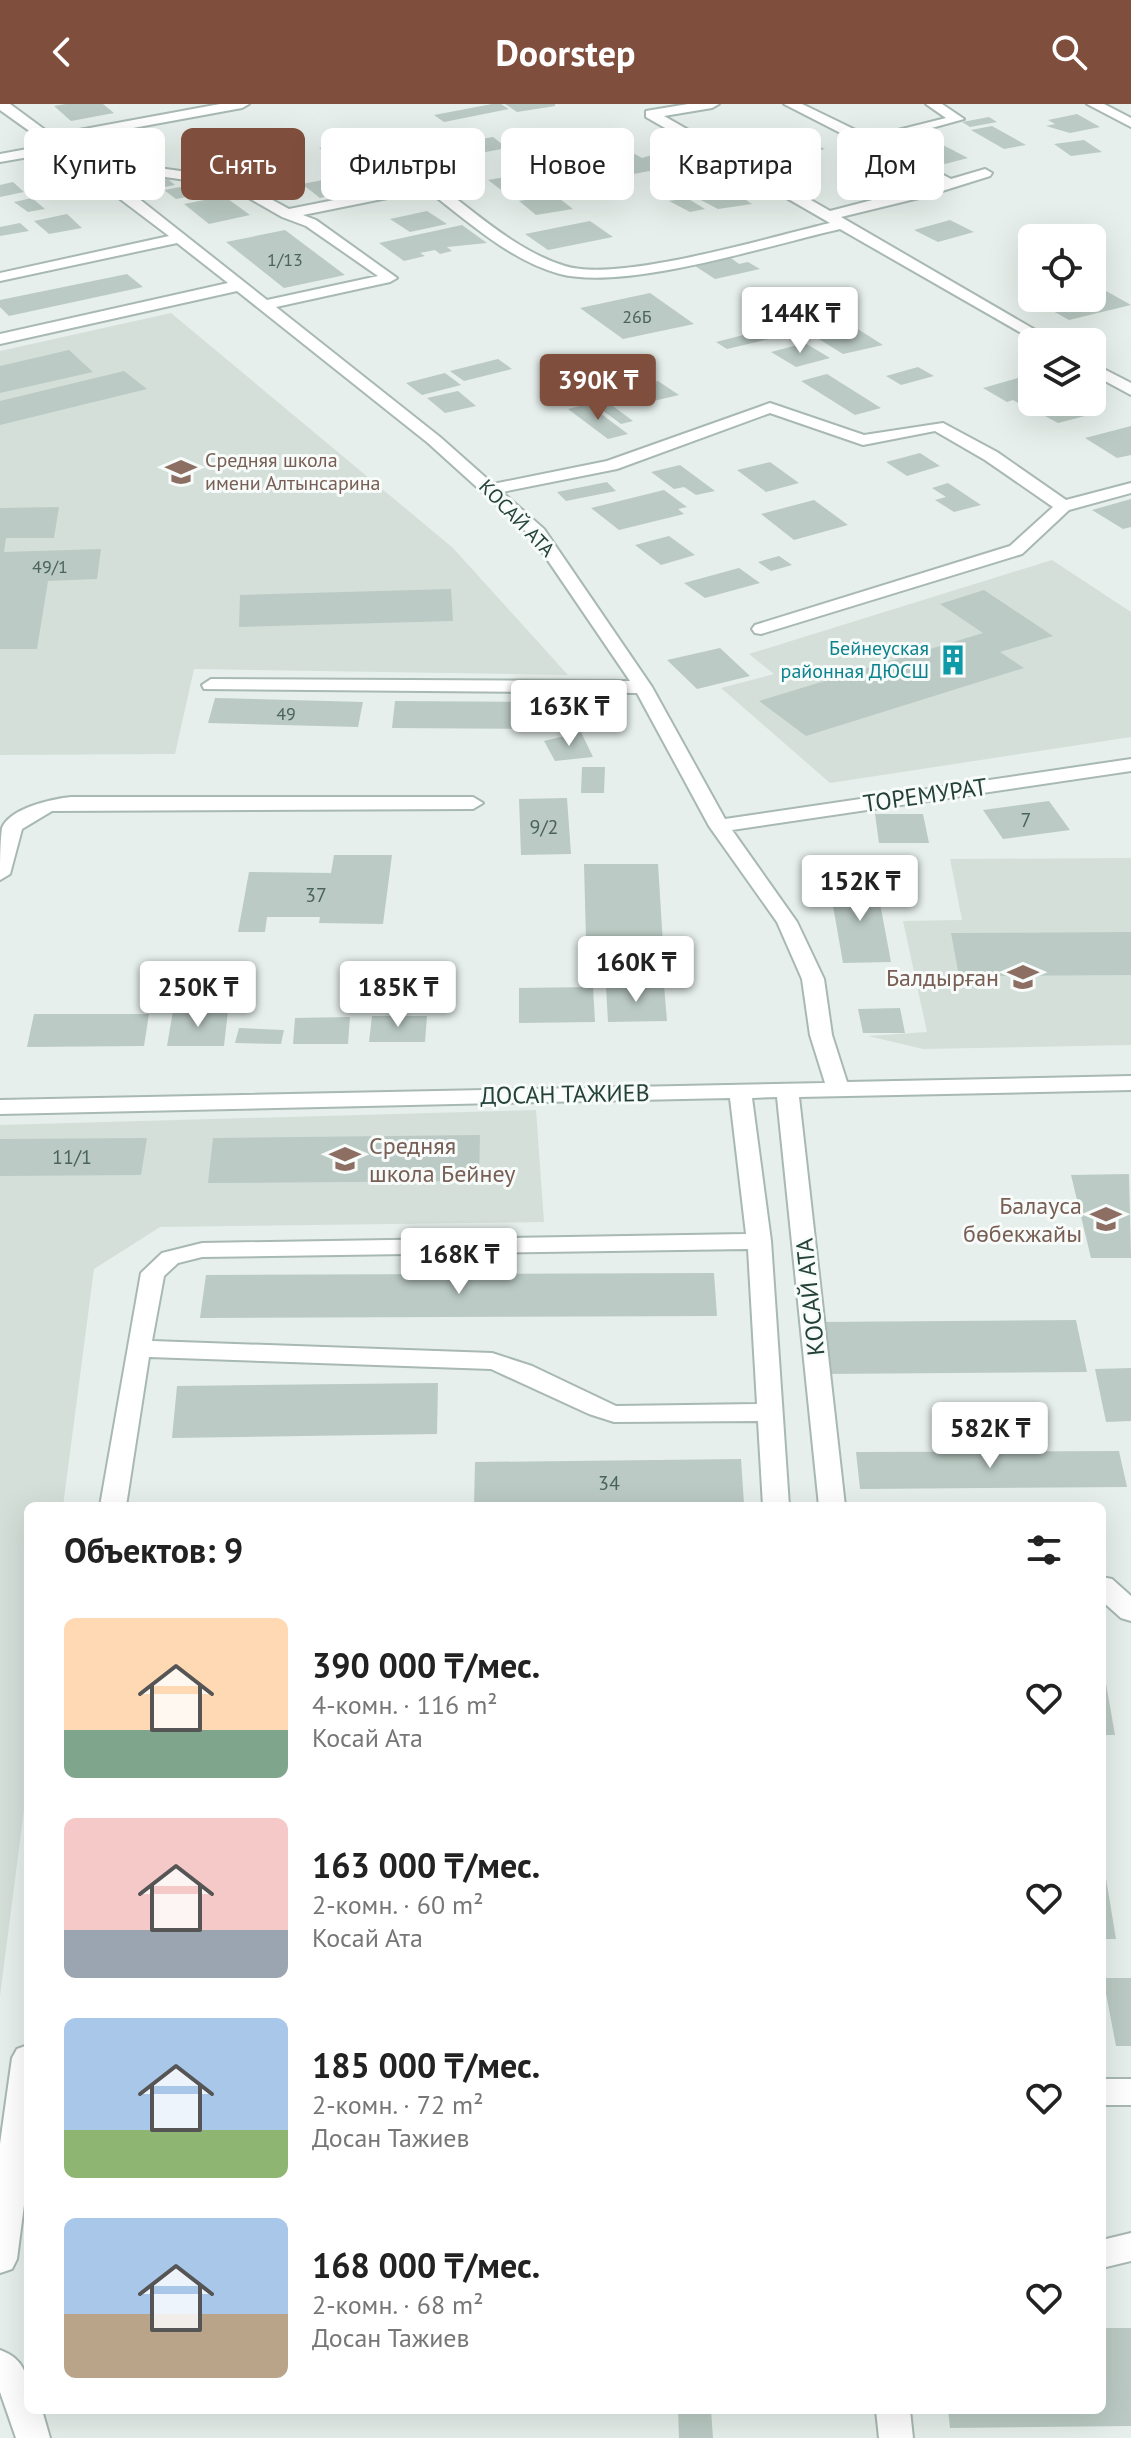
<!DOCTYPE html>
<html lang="ru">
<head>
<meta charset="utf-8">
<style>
	body { margin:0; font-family:"PT Sans",sans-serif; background:#f6f6f6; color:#222; height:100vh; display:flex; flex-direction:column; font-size:30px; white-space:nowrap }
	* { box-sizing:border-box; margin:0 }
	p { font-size:26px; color:#767676 }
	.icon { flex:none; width:44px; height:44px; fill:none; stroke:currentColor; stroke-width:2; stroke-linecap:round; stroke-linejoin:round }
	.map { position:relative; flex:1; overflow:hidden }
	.sheet { position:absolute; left:24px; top:1398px; width:1082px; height:912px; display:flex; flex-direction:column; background:#fff; border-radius:12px; box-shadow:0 8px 32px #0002 }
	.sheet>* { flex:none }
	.banner { position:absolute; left:24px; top:24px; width:1084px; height:72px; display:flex; gap:16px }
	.buttons { position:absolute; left:1018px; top:120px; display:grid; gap:16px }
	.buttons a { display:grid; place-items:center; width:88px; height:88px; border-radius:12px; background:#fff; box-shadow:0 8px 32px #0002; font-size:40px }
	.price { position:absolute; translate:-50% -68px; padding:0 18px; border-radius:8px; background:#fff; color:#222; font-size:26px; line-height:52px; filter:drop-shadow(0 2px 4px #0008) }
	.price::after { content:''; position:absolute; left:50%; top:48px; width:24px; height:18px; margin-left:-12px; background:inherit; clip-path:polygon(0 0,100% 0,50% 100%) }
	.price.selected { background:#804e3d; color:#fff }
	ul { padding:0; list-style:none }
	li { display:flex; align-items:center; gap:24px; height:200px; padding:0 40px }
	li span { display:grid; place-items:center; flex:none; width:224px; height:160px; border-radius:12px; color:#555 }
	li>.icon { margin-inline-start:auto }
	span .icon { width:96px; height:96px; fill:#fffc; stroke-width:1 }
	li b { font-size:34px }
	h2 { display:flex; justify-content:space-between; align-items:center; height:96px; padding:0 40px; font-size:34px }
	.chip { padding:0 28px; border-radius:12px; background:#fff; box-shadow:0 8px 32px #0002; font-size:28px; line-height:72px }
	.chip.selected { background:#804e3d; color:#fff }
	header { display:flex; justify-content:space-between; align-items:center; height:104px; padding:0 40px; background:#804e3d; color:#fff; font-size:36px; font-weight:700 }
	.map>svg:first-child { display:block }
</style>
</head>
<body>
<header><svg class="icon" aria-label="back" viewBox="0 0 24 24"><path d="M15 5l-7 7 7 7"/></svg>Doorstep<svg class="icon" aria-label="search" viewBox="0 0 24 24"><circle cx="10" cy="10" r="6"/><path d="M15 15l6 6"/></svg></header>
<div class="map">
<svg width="1131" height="2334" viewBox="0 0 1131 2334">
	<rect width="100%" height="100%" fill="#e6efeb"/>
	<path fill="#d4dfda" d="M171 209 453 444 568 571 194 565 175 650 0 651V247Z
		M1052 456 1131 508V633L830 679 721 584 774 570 749 550Z
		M1131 754V941L923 945 868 932 927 928 903 817 962 816 950 755Z
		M536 1006 544 1118 160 1123 94 1165 63 1402H28V1675L0 1892V1021Z"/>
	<path fill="#bbcac4" d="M66 0H103L114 9 71 17 54 2Z
		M492 0H501L509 5 444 18 434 11Z
		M505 0H555V2L517 8Z
		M1077 10 1100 23 1070 29 1046 22 1055 20 1048 16Z
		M989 13 997 18 970 23 962 18Z
		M992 22 1026 41 1004 45 971 26Z
		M119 25 134 37 86 46 72 34Z
		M244 33 259 43 200 55 186 44Z
		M493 33 507 44 459 53 443 41Z
		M804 35 825 45 793 53 772 42Z
		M1084 36 1102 48 1071 52 1054 40Z
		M937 38 968 54 945 60 913 44Z
		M333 41 364 60 348 63 319 44Z
		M635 50 642 54 655 50 663 54 656 57 664 65 687 61 698 69 662 76 649 67 634 70 612 55Z
		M414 54H431L446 66 423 71 399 56Z
		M375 65 394 80 382 83 362 69Z
		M354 70 372 83 320 94 302 80Z
		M523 70 540 83 505 89 488 76Z
		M708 71 728 83 681 93 662 82Z
		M168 75 175 81 143 87 136 81Z
		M13 78 24 88 0 93V81Z
		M180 83 192 92 176 95 164 86Z
		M735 84 754 94 746 96 752 100 718 105 697 94Z
		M555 91 573 105 536 111 519 97Z
		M224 92 250 111 209 120 184 100Z
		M32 94 45 105 28 108 14 98Z
		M687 94 705 105 690 108 669 97Z
		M427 107 447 120 410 128 390 115Z
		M67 110 82 124 49 130 34 117Z
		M950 116 974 128 938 138 914 126Z
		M590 117 613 133 548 146 525 130Z
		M20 119 29 127 0 132V123Z
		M462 121 487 139 447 143 452 147 440 150 435 146 420 149 425 152 404 157 379 139Z
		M285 126 345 171 284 184 226 138Z
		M731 154 739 160 748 158 760 165 715 175 695 162Z
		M127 170 143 183 9 212 0 203V196Z
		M1092 179 1131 201 1069 216 1030 194H1092Z
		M650 189 694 220 623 235 580 204Z
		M798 191 819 203 786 211 766 199Z
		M787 220 798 228 727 245 716 238Z
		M853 222 883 241 843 250 814 232Z
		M805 239 830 254 796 263 771 248Z
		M69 246 93 268 0 289V262Z
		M498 255 512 265 464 277 450 267Z
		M918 263 934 272 901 281 886 272Z
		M124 267 147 285 0 321V297Z
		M445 269 461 281 422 291 406 279Z
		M827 270 881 304 855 311 801 277Z
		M1032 270V299L1023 302 1013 296 1007 298 983 284Z
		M658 277 679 291 641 300 620 286Z
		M458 287 476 302 445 309 427 294Z
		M602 294 633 317 621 320 590 297Z
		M1062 298 1085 312 1058 319 1034 306Z
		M588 300 628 330 608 335 568 305Z
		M1131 322V351L1117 354 1085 334Z
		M920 349 940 362 907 372 886 358Z
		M770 358 799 379 766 388 737 366Z
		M680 361 715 387 696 391 684 383 674 385 651 368Z
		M607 378 616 387 566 397 557 388Z
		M948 379 981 401 954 408 935 396 946 393 932 384Z
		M664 386 687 403 678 405 684 410 619 426 591 404Z
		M1131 395V423L1123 425 1092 406Z
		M814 396 848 421 794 436 761 410Z
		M59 403 54 434H6L4 448 101 445 97 475 48 477 37 545H0V404Z
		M669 432 695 451 661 461 635 441Z
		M779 452 792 461 771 467 758 458Z
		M739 464 760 479 705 494 684 479Z
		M451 485 453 517 239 523 240 491Z
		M984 486 1053 532 1000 548 1024 564 806 632 759 597 983 529 940 500Z
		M720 544 750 572 697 585 667 556Z
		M215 594 363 598 358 623 208 619Z
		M395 597 548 598 547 625 392 624Z
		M581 628 593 653 555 657 544 637Z
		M582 663H605L604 689H581Z
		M567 694 571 750 521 751 519 695Z
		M1049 697 1070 726 1003 735 983 706Z
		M875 710H923L929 739H879Z
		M334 751H392L383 820 319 819 320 813H267L265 828H238L249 768 331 769Z
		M584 760H658L665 872 587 873Z
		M876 778 891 858 843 859 829 779Z
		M1131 828V871L959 872 951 829Z
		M664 881 667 917 608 918 606 882Z
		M593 883 595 918 519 919V884Z
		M900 904 905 929H863L858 905Z
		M173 907H228L224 942H167Z
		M34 910H149L144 942 27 943Z
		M372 912H427L425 938H369Z
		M350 913 348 940H293L295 914Z
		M239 924 284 926 281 940 235 939Z
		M480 1031 479 1077 208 1079 213 1034Z
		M147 1034 141 1071 0 1072V1035Z
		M1129 1070 1131 1154H1091L1071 1071Z
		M714 1169 717 1212 200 1214 206 1171Z
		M1076 1216 1087 1268 822 1270 816 1218Z
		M1131 1264V1317L1106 1318 1095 1265Z
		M438 1279 437 1330 172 1334 177 1282Z
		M1119 1347 1127 1383 860 1385 856 1348Z
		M741 1355 744 1400 474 1402 475 1358Z
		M1102 1568H1104L1115 1631H1102Z
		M1102 1762H1104L1116 1835H1102Z
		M1103 1874H1131V1942H1116Z
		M1102 2224H1131V2322L950 2324 948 2306H1102Z
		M678 2306H711L713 2334H679Z"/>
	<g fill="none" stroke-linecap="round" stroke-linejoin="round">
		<g stroke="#a8b8b2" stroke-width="4">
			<path id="minor" d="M0 0H10L52 31 220 0H249L242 4 62 37 110 72 151 63 232 74 289 105 470 69 477 73 475 76 441 83C478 111 519 148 565 162 619 179 770 133 830 119L646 13V7L688 0H719L712 4 664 12 830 107 938 79 784 0H802L870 33 946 14 926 0H942L964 15 881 38 951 75 985 65 992 69 990 72 923 93 841 113 1056 238H1037L840 125C770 141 627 187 560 170 511 157 466 116 427 86L303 111 316 116 397 174 390 178 276 203 440 333 493 380 607 357 770 299 864 331 943 319 997 348 1066 396 1131 379V389L1069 406 1022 450 761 530 755 529 752 525 755 521 1010 442 1053 403 985 356 935 327 863 341 770 309 617 365 502 388 544 425 652 583 725 715 1131 655V667L732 726 797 818 824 875 832 931 847 978 1131 972V986L799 993 845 1402H819L777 993 752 994 771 1137 789 1402H763L758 1317 614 1318 589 1310 491 1265 149 1253 126 1402H100L141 1169 162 1149 202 1139 746 1130 730 994 0 1010V996L825 979 810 931 802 875 777 818 709 722 637 589 204 585 202 581 211 575 630 577 532 433 428 339 237 187 0 240V230L228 179 177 139 0 177V169L169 132 58 48 0 58V50L49 41 0 6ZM151 71 228 82 282 113 306 122 378 172 267 196 119 79ZM748 1145 757 1300 616 1302 532 1262 492 1249 152 1237 164 1172 178 1159 202 1153Z
				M1087 0H1104L1131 14V23Z
				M1092 259 1131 279V291L1092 270Z
				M71 693H473L483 699 473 705 52 707 22 725 10 770 0 776C0 760 0 739 2 724 10 704 52 695 71 693Z
				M1102 1473 1112 1475 1131 1492V1517L1121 1514 1102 1497Z
				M28 1941V2070L17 2155 12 2165 0 2169V2040L12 1954 17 1945Z
				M1102 1975H1131V2001H1102Z
				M1131 2129V2157L1102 2164V2136Z
				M0 2246C30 2257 28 2279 28 2306H42L50 2334H16L0 2288Z
				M876 2306H910L913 2334H879Z"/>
		</g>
		<use href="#minor" fill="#fff" fill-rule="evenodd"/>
	</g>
	<defs>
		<g id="school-bare" transform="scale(2.4)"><path d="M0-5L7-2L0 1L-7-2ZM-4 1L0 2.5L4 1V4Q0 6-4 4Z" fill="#8d6e63" stroke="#f7fbf9" stroke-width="2.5" paint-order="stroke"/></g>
		<g id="building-bare" transform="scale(2.4)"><path d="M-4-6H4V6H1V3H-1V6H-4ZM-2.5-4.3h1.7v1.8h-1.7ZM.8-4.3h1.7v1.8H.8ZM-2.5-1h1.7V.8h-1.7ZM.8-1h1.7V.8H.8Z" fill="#0f9aa8" stroke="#f7fbf9" stroke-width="2.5" paint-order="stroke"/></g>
	</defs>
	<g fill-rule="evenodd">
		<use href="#school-bare" x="181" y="368"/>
		<use href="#building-bare" x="953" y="556"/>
		<use href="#school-bare" x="1023" y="873"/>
		<use href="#school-bare" x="345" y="1055"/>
		<use href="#school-bare" x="1106" y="1115"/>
	</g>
	<g text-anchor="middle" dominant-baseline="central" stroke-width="6" stroke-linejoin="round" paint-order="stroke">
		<g font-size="18" fill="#4a645c">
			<text x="285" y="155">1/13</text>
			<text x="637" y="212">26Б</text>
			<text x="50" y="462">49/1</text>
			<text x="286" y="609">49</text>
		</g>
		<g font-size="20" fill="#785e54" stroke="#f7fbf9" text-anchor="start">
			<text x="205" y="356">Средняя школа<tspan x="205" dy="23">имени Алтынсарина</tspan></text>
		</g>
		<g font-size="20" fill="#24423a" stroke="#f7fbf9">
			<text transform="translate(517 414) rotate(46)">КОСАЙ АТА</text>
		</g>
		<g font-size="20" fill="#0d838f" stroke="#f7fbf9" text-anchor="end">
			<text x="929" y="544">Бейнеуская<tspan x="929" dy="23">районная ДЮСШ</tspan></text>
		</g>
		<g font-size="20" fill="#4a645c">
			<text x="1026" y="716">7</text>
			<text x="544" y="723">9/2</text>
			<text x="316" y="791">37</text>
			<text x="72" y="1053">11/1</text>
			<text x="609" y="1379">34</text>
		</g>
		<g font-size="24" fill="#24423a" stroke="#f7fbf9">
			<text transform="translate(925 691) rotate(-8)">ТОРЕМУРАТ</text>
			<text transform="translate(565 990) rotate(-1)">ДОСАН ТАЖИЕВ</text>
			<text transform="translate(810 1193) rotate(-96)">КОСАЙ АТА</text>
		</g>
		<g font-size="24" fill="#785e54" stroke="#f7fbf9" text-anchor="end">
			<text x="999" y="873">Балдырған</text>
			<text x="369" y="1041" text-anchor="start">Средняя<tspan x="369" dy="28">школа Бейнеу</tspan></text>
			<text x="1082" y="1101">Балауса<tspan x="1082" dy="28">бөбекжайы</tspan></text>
		</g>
	</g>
</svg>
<div class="buttons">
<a><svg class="icon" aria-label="locate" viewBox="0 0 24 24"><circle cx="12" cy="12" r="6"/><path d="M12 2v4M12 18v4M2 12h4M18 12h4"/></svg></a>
<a><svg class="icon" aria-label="layers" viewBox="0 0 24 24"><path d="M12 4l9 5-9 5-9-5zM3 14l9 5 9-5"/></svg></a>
</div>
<b class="price" style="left:800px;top:251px">144K ₸</b>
<b class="price selected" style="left:598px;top:318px">390K ₸</b>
<b class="price" style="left:569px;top:644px">163K ₸</b>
<b class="price" style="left:860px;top:819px">152K ₸</b>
<b class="price" style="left:636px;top:900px">160K ₸</b>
<b class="price" style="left:198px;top:925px">250K ₸</b>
<b class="price" style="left:398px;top:925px">185K ₸</b>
<b class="price" style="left:459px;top:1192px">168K ₸</b>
<b class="price" style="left:990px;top:1366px">582K ₸</b>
<div class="banner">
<a class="chip">Купить</a>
<a class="chip selected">Снять</a>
<a class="chip">Фильтры</a>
<a class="chip">Новое</a>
<a class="chip">Квартира</a>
<a class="chip">Дом</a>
</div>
<section class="sheet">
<h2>Объектов: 9<svg class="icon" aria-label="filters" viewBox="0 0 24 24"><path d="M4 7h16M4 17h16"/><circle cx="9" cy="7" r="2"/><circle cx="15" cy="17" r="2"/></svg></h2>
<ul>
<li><span style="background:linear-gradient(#ffd9b3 70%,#7fa58c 0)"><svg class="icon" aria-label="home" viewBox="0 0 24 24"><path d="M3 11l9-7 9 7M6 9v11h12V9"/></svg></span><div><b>390 000 ₸/мес.</b><p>4-комн. · 116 m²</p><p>Косай Ата</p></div><svg class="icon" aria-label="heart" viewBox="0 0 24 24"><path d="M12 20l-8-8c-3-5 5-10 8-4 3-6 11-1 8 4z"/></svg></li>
<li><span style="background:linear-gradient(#f6c9c9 70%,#9aa5b1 0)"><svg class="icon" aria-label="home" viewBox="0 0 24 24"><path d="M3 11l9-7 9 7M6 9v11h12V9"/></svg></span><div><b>163 000 ₸/мес.</b><p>2-комн. · 60 m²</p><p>Косай Ата</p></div><svg class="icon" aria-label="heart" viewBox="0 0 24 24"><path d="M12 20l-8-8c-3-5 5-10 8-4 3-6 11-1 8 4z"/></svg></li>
<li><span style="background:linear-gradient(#a9c7e8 70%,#8fb573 0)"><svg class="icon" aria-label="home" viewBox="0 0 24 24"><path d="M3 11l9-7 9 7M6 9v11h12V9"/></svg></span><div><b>185 000 ₸/мес.</b><p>2-комн. · 72 m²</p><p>Досан Тажиев</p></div><svg class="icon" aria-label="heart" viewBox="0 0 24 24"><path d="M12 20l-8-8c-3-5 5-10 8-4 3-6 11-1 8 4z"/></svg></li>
<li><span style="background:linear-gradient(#a9c7e8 60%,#b9a48a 0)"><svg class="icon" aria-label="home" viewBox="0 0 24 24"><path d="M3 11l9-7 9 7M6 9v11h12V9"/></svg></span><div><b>168 000 ₸/мес.</b><p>2-комн. · 68 m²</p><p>Досан Тажиев</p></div><svg class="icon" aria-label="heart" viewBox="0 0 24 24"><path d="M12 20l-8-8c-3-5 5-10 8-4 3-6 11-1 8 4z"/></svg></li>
</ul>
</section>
</div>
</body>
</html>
